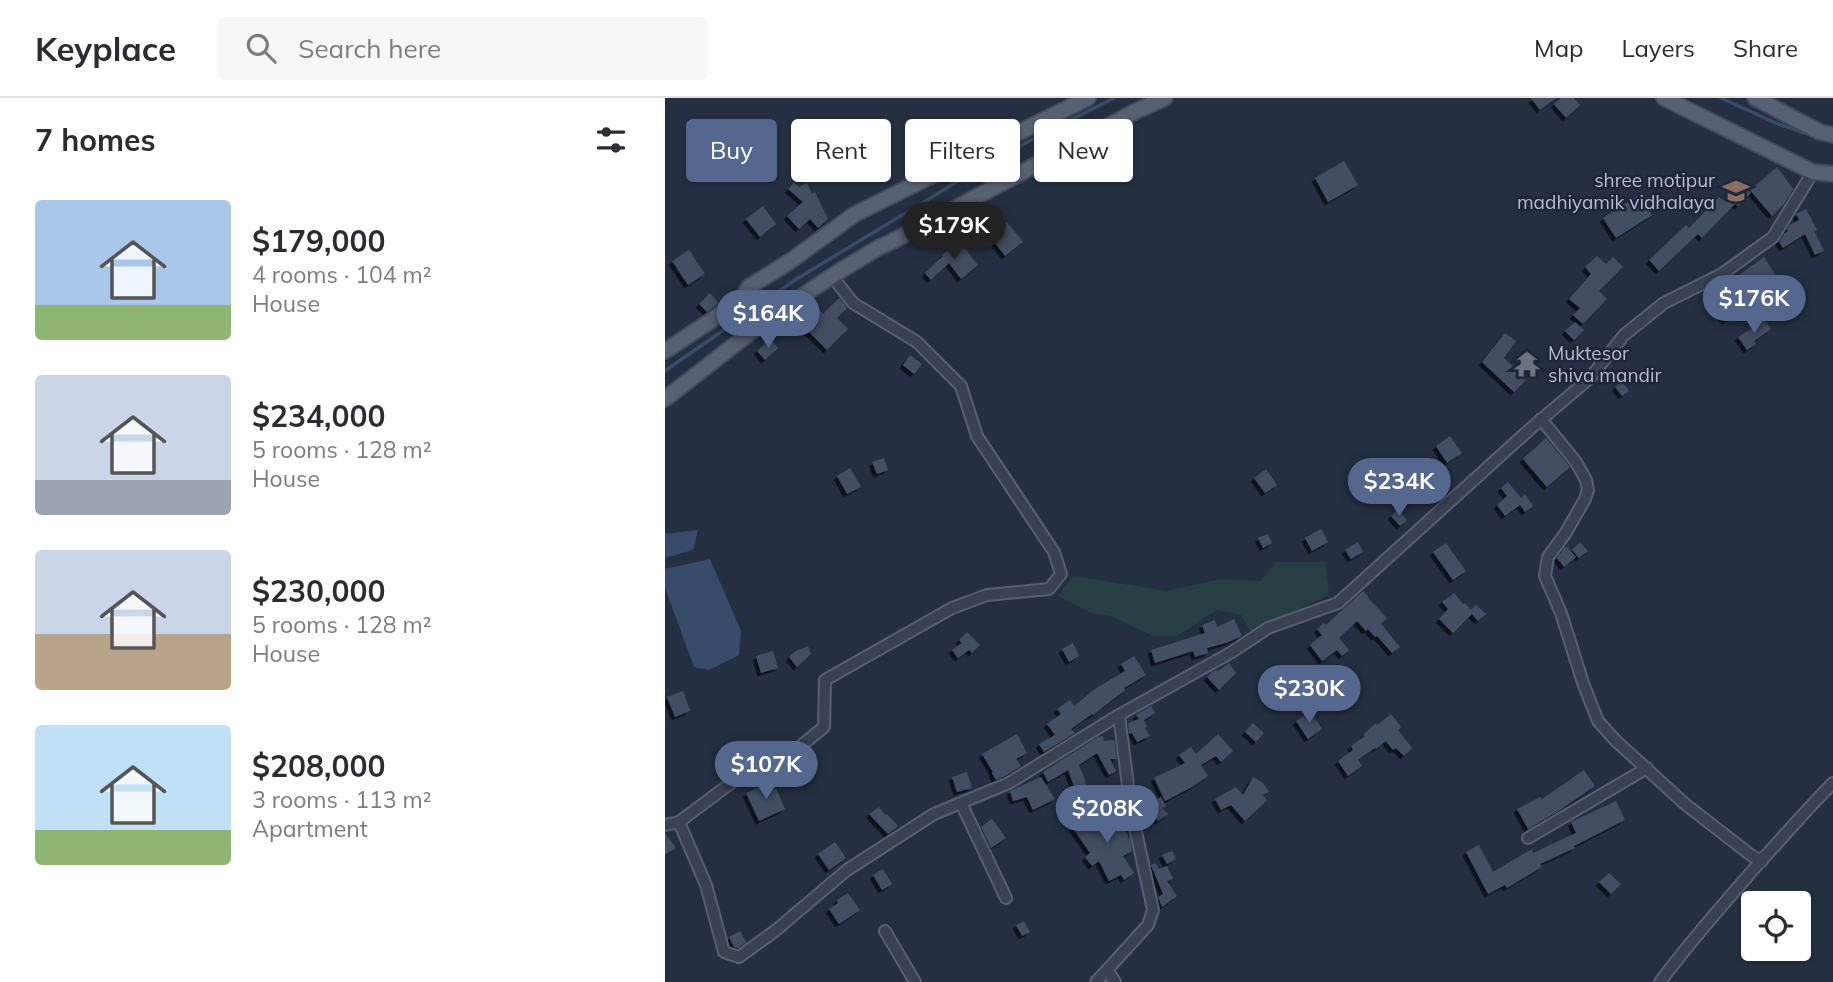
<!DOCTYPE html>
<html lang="en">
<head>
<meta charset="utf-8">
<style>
	body { margin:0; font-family:Mulish,sans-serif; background:#f7f7f7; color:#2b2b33; height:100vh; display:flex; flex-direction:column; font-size:26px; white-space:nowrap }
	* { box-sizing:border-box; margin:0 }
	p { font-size:23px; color:#7c7c81 }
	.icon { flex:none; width:38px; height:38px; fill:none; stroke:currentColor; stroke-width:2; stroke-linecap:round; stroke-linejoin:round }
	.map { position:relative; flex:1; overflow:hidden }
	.sheet { display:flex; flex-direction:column; background:#fff; width:665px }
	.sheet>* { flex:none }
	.banner { position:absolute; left:21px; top:21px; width:665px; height:63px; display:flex; gap:14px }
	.buttons { position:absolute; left:1076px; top:793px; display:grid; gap:14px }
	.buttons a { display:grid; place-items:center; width:70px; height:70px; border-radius:7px; background:#fff; box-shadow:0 2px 5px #0004; font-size:35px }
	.price { position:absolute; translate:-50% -60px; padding:0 16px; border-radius:24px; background:#54688f; color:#fff; font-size:23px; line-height:46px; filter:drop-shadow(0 2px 4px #0008) }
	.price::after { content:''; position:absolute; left:50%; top:42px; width:21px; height:16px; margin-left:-10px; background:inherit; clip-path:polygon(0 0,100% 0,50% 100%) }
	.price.on { background:#222; color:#fff }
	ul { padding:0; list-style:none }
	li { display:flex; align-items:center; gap:21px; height:175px; padding:0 35px }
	li span { display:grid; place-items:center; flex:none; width:196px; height:140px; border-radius:7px; color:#555 }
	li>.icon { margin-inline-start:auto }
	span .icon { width:84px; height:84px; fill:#fffc; stroke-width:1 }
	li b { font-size:30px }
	h2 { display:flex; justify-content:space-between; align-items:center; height:84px; padding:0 35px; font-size:30px }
	.pill { padding:0 24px; border-radius:7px; background:#fff; box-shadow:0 2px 5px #0004; font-size:24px; line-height:63px }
	.pill.on { background:#54688f; color:#fff }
	header { display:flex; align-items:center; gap:42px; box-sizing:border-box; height:98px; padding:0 35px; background:#fff; border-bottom:2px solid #e1e1e2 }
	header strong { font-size:33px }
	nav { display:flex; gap:38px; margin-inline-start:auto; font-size:24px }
	.search { width:490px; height:63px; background:#f7f7f7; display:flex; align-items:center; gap:18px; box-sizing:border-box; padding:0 24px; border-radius:7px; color:#7c7c81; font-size:26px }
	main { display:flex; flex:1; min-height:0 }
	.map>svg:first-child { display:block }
</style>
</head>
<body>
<header>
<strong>Keyplace</strong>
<div class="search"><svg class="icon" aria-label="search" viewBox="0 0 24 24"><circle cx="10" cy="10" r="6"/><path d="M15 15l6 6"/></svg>Search here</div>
<nav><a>Map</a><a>Layers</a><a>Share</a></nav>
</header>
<main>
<section class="sheet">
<h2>7 homes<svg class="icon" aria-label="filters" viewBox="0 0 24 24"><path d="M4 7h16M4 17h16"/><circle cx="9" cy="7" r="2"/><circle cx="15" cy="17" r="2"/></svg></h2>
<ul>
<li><span style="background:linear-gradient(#a9c7e8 75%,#8fb573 0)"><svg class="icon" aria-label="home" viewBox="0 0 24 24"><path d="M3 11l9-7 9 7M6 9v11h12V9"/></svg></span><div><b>$179,000</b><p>4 rooms · 104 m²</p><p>House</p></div></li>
<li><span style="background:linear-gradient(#c9d6e8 75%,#9aa5b1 0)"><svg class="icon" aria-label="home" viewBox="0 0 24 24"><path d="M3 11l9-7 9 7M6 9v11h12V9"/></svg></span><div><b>$234,000</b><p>5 rooms · 128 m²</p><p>House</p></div></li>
<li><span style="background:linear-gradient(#c9d6e8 60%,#b9a48a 0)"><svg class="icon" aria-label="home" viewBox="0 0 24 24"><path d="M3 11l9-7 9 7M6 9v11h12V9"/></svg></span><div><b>$230,000</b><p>5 rooms · 128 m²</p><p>House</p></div></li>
<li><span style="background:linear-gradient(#bfe0f5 75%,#8fb573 0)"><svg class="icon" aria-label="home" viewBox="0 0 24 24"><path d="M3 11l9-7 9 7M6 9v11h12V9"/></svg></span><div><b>$208,000</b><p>3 rooms · 113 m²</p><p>Apartment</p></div></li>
</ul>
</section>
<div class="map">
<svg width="1168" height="884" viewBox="0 0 1168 884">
	<defs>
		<filter id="shadow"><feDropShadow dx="-3.5" dy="3.5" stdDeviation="0" flood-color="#0009"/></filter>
	</defs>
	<rect width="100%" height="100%" fill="#243042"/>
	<path fill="#263f43" d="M612 464H660L664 497 621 517 587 536 576 517 552 512 512 538H488L446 518 427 515 393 498 408 478 502 493 555 481 595 483Z"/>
	<path fill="#374b6a" d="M33 432 28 452 0 460V436Z
		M45 461 76 533 74 557 44 572 29 569 0 490V471Z"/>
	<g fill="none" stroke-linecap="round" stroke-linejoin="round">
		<path stroke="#374b6a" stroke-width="3.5" d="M1056 0 1113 26 1146 37
			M0 273 130 182 333 59 449 0"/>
	</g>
	<path fill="#425064" filter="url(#shadow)" d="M866 0H891L875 12Z
		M896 0H909L915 7 901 20 889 6Z
		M679 63 693 87 663 104 650 80Z
		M1112 69 1128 91 1119 106 1107 118 1085 92Z
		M129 84 134 89 142 85 147 96 150 94 163 121 153 130 145 121 134 131 122 118 138 104 123 91Z
		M1076 85 1086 95 1073 108 1070 106 1037 140 1033 136 994 173 984 162 1021 127 1024 130 1054 99 1059 103Z
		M974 97 987 117 951 140 938 120Z
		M98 108 111 126 95 139 81 121Z
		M1141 111 1152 132 1149 133 1159 153 1150 157 1140 136 1118 150 1114 144 1119 136 1123 133 1122 131 1125 127 1134 122 1131 116Z
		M341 123 358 144 340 158 324 137Z
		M294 143 313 167 296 181 284 165 266 182 260 175 278 158 277 157Z
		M24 152 40 176 23 187 7 163Z
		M932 158 941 166 948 159 958 169 934 193 942 201 918 226 908 217 915 210 904 201 926 176 920 169Z
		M1099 159 1114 183 1094 196 1099 204 1090 212 1081 199 1069 210 1072 216 1060 223 1043 196 1056 189V190Z
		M45 195 54 205 42 214 34 206Z
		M174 200 182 210 172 220 183 231 162 252 140 230 145 226 138 217 150 207 158 216Z
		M1100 222 1106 231 1089 243 1091 246 1082 252 1073 239Z
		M910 224 919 232 909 242 900 233Z
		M840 235 851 243 839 260 862 281 849 294 817 264Z
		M106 241 113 250 100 262 92 253Z
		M245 257 257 266 249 276 238 267Z
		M957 284 964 293 957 298 950 289Z
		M785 338 797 355 782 365 771 348Z
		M881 340 905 369 882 389 858 361Z
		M219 360 223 372 212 376 207 364Z
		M185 370 196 389 182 396 172 378Z
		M601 371 612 387 600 395 589 380Z
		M843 384 856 400 860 396 868 408 860 414 855 407 840 418 832 407 842 398 836 390Z
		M733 412 742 422 735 428 726 418Z
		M656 431 663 444 647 453 640 440Z
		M603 436 607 445 598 450 593 440Z
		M693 444 698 454 686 461 680 452Z
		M915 444 923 453 914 460 907 452Z
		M781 445 801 473 788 482 768 454Z
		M902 449 911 459 899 469 892 460 899 450Z
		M698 493 704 499 703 500 722 520 716 526 735 549 727 555 712 538 710 539 703 531 701 533 692 523 674 540 684 552 677 558 672 552 657 563 645 547 657 537 652 531 659 525 661 527Z
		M789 495 798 506 800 505 806 512 811 507 821 516 813 523 807 516 788 535 774 521 783 511 777 504Z
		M569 521 577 538 561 545 542 550 543 555 530 559 528 553 490 565 486 552 540 535 537 527 550 522 552 529Z
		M302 534 315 547 307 555 304 552 293 560 287 552 297 545 294 542Z
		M408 545 414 558 404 564 397 551Z
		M143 548 146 556 132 569 124 559 129 554Z
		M108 553 113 570 96 575 91 558Z
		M469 558 481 577 459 590 460 592 428 617 427 616 406 631 410 635 379 654 374 646 390 637 382 626 396 616 392 611 405 602 409 608 430 591 460 573 456 566Z
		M564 565 571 575 554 592 542 579 547 574 551 572 553 573Z
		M18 593 25 613 10 619 2 599Z
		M486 608 490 615 479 622 482 629 480 630 485 638 472 644 467 635 464 636 463 625 474 621 471 617Z
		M645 613 657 631 643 641 631 623Z
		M726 616 736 629 733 632 747 650 739 658 731 650 728 652 721 643 711 651 710 650 693 662 697 668 683 678 673 663 688 652 686 648 700 638 698 637 711 625 712 627Z
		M588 625 599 635 591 644 580 634Z
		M352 636 362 655 351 661 356 668 340 678 331 682 327 675 328 674 317 656Z
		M553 636 568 653 556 664 551 658 536 667 543 678 527 689 500 703 489 680 520 665 514 657 526 649 531 656Z
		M438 638 439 643 449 642 452 661H445L451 673 444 677 432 655 414 667 424 692 412 697 403 672 383 684 378 674 433 639Z
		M919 672 930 688 892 714 863 731 852 711 875 699 877 701Z
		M302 674 307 690 292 694 287 679Z
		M376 679 390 701 368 712 362 699 348 703 345 693Z
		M588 679 598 685 604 694 598 697 602 702 594 710 580 723 566 707 556 712 550 701 571 689 578 697Z
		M108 683 120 711 94 723 81 695Z
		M496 699 501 708 497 710 503 716 493 723 487 716 480 720 475 712Z
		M951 703 960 722 909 748 910 750 875 766 877 769 842 790 840 787 823 796 801 754 814 747 828 774 867 751 868 755 911 735 906 724Z
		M214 709 220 717 222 716 233 728 223 736 204 716Z
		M450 714 465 742 467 753 458 758 469 775 459 782 456 777 444 783 434 763 427 768 420 759 425 755 407 729 422 720 426 726Z
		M327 721 341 740 326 750 316 729Z
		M0 735 11 750 0 757Z
		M170 744 181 760 164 772 153 756Z
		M507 753 511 761 502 766 497 757Z
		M490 765 494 771 502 768 508 781 502 783 512 798 497 809 493 799 498 796 486 767Z
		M218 771 227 786 217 792 208 777Z
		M944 775 956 786 946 796 934 784Z
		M183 795 195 812 174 826 164 811 173 805 172 802Z
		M359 823 365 834 357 838 351 827Z
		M75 833 81 844 73 850 69 849 64 839Z"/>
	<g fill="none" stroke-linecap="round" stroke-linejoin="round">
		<g stroke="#56606f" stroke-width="14">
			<path id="minor" d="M876 321 911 364 921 382 923 392 920 401 900 436 883 459 880 478 896 515 918 585 933 623 950 642 1020 706 1087 758 1097 763
				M296 705 341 800
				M14 724 70 682 120 661 159 629 160 582 287 510 322 497 384 491 396 476 389 454 312 338 296 288 252 244 188 205 167 178
				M0 727 14 724 41 787 59 854 74 859 110 833 182 772 269 716 344 685 454 617
				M863 740 982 670
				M220 833 250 884
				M431 884 442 872
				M450 884 442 872 483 827 488 812 466 711 454 617 567 554 603 530 673 505 865 331 925 280 959 237 999 205 1057 176 1108 139 1148 74
				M995 884C1026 842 1061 803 1095 764 1119 738 1142 711 1168 685"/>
		</g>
		<g stroke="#424b5b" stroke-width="18">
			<path id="major" d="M999 0 1148 74 1168 76
				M1090 0 1155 34 1168 37
				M0 253 47 222 77 200 84 189 124 164 190 116 423 0
				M0 301 100 223 170 176 211 151 250 132 469 14 500 0"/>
		</g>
		<use href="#minor" stroke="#384252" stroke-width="10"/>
		<use href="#major" stroke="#566172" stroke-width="14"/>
	</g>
	<defs>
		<g id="school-bare" transform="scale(2.1)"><path d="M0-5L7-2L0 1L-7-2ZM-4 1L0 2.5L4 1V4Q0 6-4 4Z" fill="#8d6e63" stroke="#1d2737" stroke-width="2.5" paint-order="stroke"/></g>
		<g id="temple-bare" transform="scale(2.1)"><path d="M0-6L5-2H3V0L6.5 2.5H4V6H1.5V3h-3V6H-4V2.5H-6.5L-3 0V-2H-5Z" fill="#6b7280" stroke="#1d2737" stroke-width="2.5" paint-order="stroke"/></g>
	</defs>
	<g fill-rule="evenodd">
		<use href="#school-bare" x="1071" y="93"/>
		<use href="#temple-bare" x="862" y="266"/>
	</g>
	<g text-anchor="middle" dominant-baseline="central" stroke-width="5" stroke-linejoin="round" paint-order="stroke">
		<g font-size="19" fill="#b5bdcc" stroke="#1d2737" text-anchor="end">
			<text x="1050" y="82">shree motipur<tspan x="1050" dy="22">madhiyamik vidhalaya</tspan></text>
			<text x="883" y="255" text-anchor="start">Muktesor<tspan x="883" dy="22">shiva mandir</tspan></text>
		</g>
	</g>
</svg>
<div class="buttons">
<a><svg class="icon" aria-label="locate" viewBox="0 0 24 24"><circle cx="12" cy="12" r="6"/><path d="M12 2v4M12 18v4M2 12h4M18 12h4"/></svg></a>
</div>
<b class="price on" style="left:289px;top:164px">$179K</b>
<b class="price" style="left:1089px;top:237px">$176K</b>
<b class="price" style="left:103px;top:252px">$164K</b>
<b class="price" style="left:734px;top:420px">$234K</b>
<b class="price" style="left:644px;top:627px">$230K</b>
<b class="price" style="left:101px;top:703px">$107K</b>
<b class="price" style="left:442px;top:747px">$208K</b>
<div class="banner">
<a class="pill on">Buy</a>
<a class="pill">Rent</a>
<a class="pill">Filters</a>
<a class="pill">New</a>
</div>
</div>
</main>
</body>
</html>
